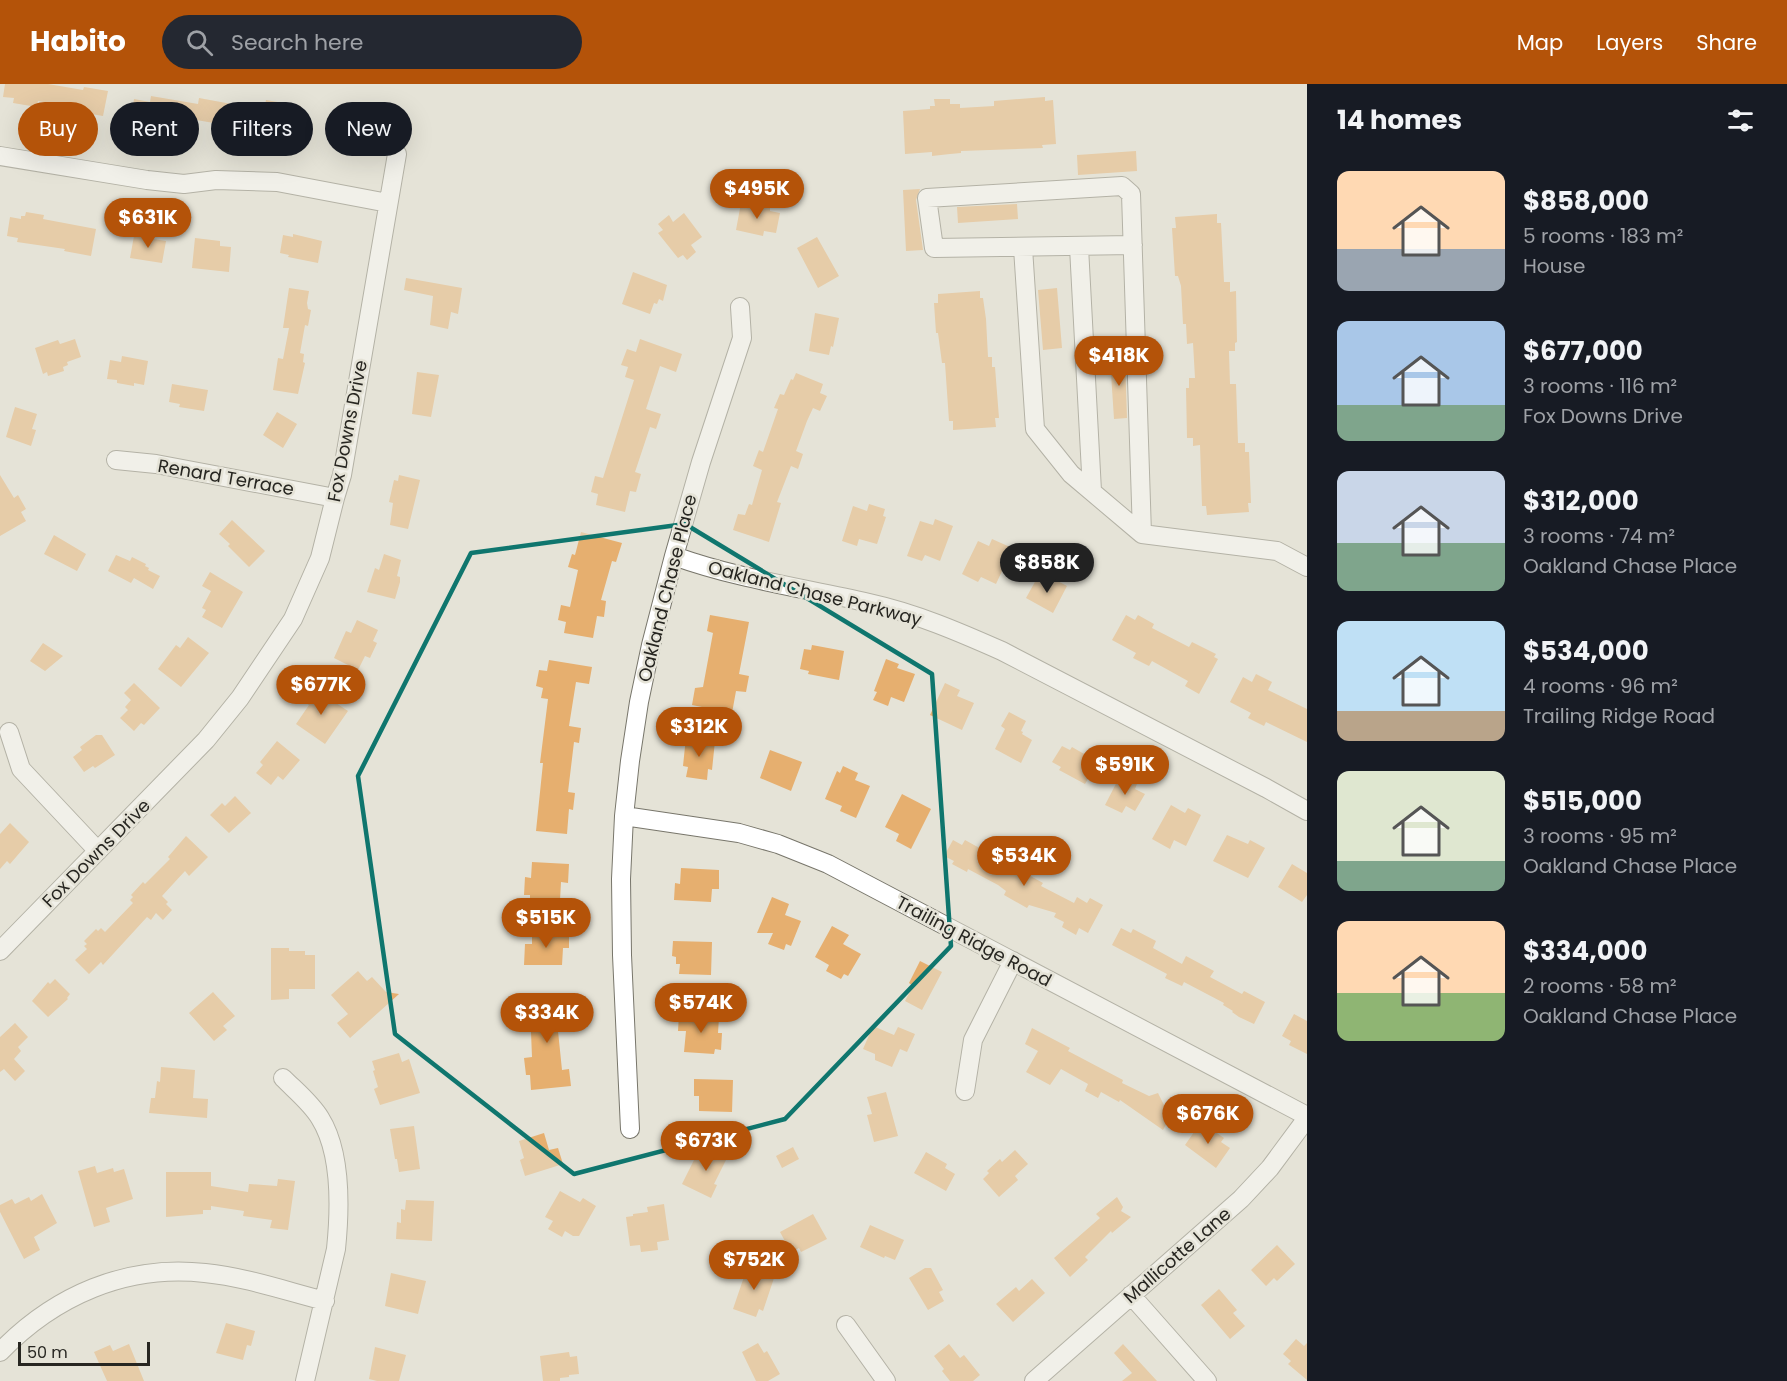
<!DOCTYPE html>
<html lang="en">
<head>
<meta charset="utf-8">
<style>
	body { margin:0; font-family:Poppins,sans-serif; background:#242831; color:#f1f3f6; height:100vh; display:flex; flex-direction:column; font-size:22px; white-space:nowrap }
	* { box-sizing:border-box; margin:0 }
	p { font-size:20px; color:#9ea1a6 }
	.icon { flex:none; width:33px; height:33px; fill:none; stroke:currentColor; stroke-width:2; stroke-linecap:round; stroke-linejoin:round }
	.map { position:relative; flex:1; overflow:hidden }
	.drawer { display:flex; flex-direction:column; background:#171b24; width:480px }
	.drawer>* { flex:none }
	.guide { position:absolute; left:18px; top:18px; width:570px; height:54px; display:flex; gap:12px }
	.scale { position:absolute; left:18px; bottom:15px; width:132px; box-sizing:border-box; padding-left:6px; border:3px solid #272621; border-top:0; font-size:16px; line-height:21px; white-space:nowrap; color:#272621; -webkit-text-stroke:4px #e5e3d7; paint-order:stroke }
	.price { position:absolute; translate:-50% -51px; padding:0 14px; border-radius:21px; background:#b45309; color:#fff; font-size:20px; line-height:39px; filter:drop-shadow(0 2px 3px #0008) }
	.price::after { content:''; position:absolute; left:50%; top:36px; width:18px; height:14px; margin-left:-9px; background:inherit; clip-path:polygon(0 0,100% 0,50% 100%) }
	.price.current { background:#222; color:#fff }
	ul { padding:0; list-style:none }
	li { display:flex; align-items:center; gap:18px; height:150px; padding:0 30px }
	li span { display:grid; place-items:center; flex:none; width:168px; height:120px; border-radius:12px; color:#555 }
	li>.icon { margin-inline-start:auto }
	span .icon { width:72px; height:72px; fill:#fffc; stroke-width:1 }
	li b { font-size:26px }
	h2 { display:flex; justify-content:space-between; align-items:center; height:72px; padding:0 30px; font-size:26px }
	.tag { padding:0 21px; border-radius:27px; background:#171b24; box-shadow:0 6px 24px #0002; font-size:21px; line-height:54px }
	.tag.current { background:#b45309; color:#fff }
	header { display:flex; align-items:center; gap:36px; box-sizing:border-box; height:84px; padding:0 30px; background:#b45309; color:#fff }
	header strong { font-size:28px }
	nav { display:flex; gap:33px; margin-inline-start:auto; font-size:21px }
	.search { width:420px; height:54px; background:#242831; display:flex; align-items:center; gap:15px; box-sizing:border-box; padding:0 21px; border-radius:33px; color:#9ea1a6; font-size:22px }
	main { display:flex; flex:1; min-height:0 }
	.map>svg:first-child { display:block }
</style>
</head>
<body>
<header>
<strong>Habito</strong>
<div class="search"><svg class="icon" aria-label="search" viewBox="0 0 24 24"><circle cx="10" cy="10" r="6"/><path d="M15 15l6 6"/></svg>Search here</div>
<nav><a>Map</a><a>Layers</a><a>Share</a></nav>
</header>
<main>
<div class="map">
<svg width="1307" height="1297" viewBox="0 0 1307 1297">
	<rect width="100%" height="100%" fill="#e5e3d7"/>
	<path fill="#e6af6f" d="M5 0H48L83 6 84 3 108 7 103 32 80 28V25L38 17 37 23 13 19 14 14 3 13Z
		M151 12 198 20 199 14 264 26 266 16 301 22 296 51 273 47 274 42 238 37 237 41 225 39V41L174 32 172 41 162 39V42L145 39 146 36 131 34 134 15 150 18Z
		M1045 13V17L1053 16 1056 60 1042 61 1043 64 961 67V69L950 70 932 72V68L905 70 903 27 930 25V22H935L934 15H950V20H960V24L994 22V17Z
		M329 31 361 33 360 56 327 54Z
		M1136 67 1137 87 1078 91 1077 71Z
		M920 105 916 116 923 166 906 167 903 106Z
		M741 119 770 124V127L780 129 776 149 764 147 763 152 736 146Z
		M1017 120 1018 135 958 139 957 123Z
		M26 128 44 131 43 135 96 145 91 172 64 167 65 165 17 158 18 154 7 152 10 133 21 135V132H25Z
		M684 129 702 153 691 161 696 168 687 176 683 171 678 174 658 149 663 146 658 140 669 131 673 138Z
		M1217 130V139H1221L1224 198H1230V208L1236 207 1237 258 1235 259V267H1229L1230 300H1236L1238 359H1245V368H1249L1251 419H1248L1249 428 1207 431 1206 422H1202L1200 361 1193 362V354H1187L1186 304H1189V294H1195L1193 259 1187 260 1186 240H1183L1181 202 1178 192H1175L1172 144H1176L1175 133Z
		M293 150 322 157 318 179 288 173 289 171 280 169 283 151 293 153Z
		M134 152 166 157 162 179 130 174Z
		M817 153 839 192 818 204 797 164Z
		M195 154 220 157V162L231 163 229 188 192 184Z
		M633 188 667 201 663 217 659 215 657 220 654 219 650 230 622 220Z
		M406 194 462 204 458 230 451 228 448 245 430 241 433 212 404 206Z
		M289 204 309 207 307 219 308 225 311 226 308 242 305 241 300 269 304 270 303 278 305 279 298 310 273 306 278 274 283 275 289 244H283Z
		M1057 204 1062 264 1043 266 1038 206Z
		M980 207V214H983L986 235 988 273H992V283H995L999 334H995L996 343 953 346V337H949L945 279H942L938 249H936L934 219H938V210Z
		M815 229 839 234 833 263 831 262 829 271 809 267Z
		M75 255 81 273 67 278 68 281 63 283 64 287 48 292 47 288 43 290 35 264 58 256 60 260Z
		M640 255 682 270 676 288 660 282 646 325 661 330 656 345 650 343 635 388 641 390 636 408 630 407 625 428 596 421 598 410 591 408 595 392 603 394 634 296 625 293 628 283 621 281 627 265 636 268Z
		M122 272 148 277 144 301 134 299V302L117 299V296L107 295 110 276 121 278Z
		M1125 273 1127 334 1114 335 1110 274Z
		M417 288 439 291 431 333 412 330Z
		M796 289 823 300 820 309 827 312 820 327 813 324 807 337 796 367 803 370 798 385 791 382 777 418 781 419 769 458 733 446 738 430 745 431 749 420 752 421 762 386 753 382 759 366 763 368 778 325 774 324 780 310 784 311 791 295 793 296Z
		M172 300 208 306 204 327 179 323 180 320 169 318Z
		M15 323 37 330 32 345 36 346 31 362 6 353Z
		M277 328 297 340 283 364 263 351Z
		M0 391 14 414 18 411 26 425 21 428 26 437 0 452Z
		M399 391 420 396 408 445 390 441 393 419 389 418 394 396 398 397Z
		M869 420 885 425 883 432 886 433 877 460 859 455 857 462 842 457 853 422 867 427Z
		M935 435 953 442 940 477 925 471 922 477 907 472 920 437 933 441Z
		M232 436 265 467 249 483 228 462 230 460 219 450Z
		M581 448 622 459 616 478 612 477 601 516 606 517 604 533 597 532 593 554 564 549 566 538 558 536 561 521 570 523 578 486 568 483 572 470 575 471Z
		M54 451 86 470 77 487 44 470Z
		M992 455 1010 463 1007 469 1010 470 996 500 981 493 978 498 962 490 978 457 989 462Z
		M384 470 401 476 397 492 400 493V498L395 515 367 508 375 484 379 486Z
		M116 471 130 477 132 473 146 480 145 482 149 484 148 486 160 492 153 505 134 494 131 499 108 487Z
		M210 488 243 508 222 544 202 533 206 526 202 524 211 507 202 502Z
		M1050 493 1067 502 1053 529 1026 514 1036 496 1046 501Z
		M710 531 749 538 739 590 749 592 746 608 736 607 732 629 692 621 695 604 703 603 713 549 707 547Z
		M1126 531 1135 536 1138 531 1154 540 1152 544 1189 563 1192 558 1216 570 1214 573 1218 575 1199 610 1185 602 1188 597 1152 577 1149 582 1133 574 1136 569 1112 556Z
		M357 536 378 546 373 557 377 559 370 574 365 572 358 586 334 574 346 547 351 549Z
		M188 553 209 569 181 603 158 585 176 561 180 564Z
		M43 559 63 572 45 587 30 577Z
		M812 561 844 567 839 596 808 590 809 587 800 585 804 565 811 566Z
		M886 575 899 580 897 584 915 590 904 618 891 613 888 622 873 616 877 608 874 607Z
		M549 576 592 583 589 600 576 598 569 642 581 644 579 659 574 658 568 708 575 709 573 726 569 725 567 750 536 747 543 679H540L548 615 541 614 543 604 536 602 539 586 547 587Z
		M1256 590 1272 598 1268 606 1307 625V658L1266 638 1264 642 1248 634 1251 629 1230 618 1243 593 1252 598Z
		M134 599 160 624 144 641 141 639 134 647 120 634 128 626 125 623 131 616 124 609Z
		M945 599 960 606 957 612 974 619 962 646 930 631Z
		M312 603 348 627 325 660 296 640 309 621 303 617Z
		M1009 628 1026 637 1021 647 1023 648 1022 650 1032 656 1021 679 995 665 1005 645 1001 642Z
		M96 651H102L115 671 95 684 93 682 84 688 73 673 82 666 80 663Z
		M686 653 715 657 712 686 708 685 707 696 686 693 688 683 683 682Z
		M277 657 300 676 283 696 278 692 271 701 256 689 263 681 260 678Z
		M1062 662 1070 666 1072 663 1098 678 1085 700 1059 686 1061 683 1052 678Z
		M770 666 802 678 791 707 760 694Z
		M843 682 858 689 855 696 870 702 856 734 840 727 842 722 825 715 837 687 840 689Z
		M1120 692 1137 700 1135 705 1145 710 1135 727 1126 722 1122 729 1105 721Z
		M902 710 931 725 911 765 896 757 899 750 885 743Z
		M235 712 251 729 229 749 210 731 222 719 225 722Z
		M1171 721 1185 729 1188 724 1201 731 1186 762 1174 756 1170 765 1152 755Z
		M10 739 29 758 10 780 7 777 0 785V750Z
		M1227 751 1248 760 1250 756 1265 764 1248 794 1213 777Z
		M186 752 208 773 189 792 185 787 162 812 168 818 166 820 172 826 163 836 156 829 151 836 147 833 103 881 101 878 89 890 75 876 87 865 84 862 87 860 84 857 96 845 98 847 101 844 105 848 133 819 130 816 133 813 131 811 143 798 145 800 170 775 168 773Z
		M953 756 962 761 965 756 1043 799 1041 802 1074 819 1077 813 1087 819 1090 814 1103 821 1088 849 1079 844 1076 851 1062 843 1064 838 1054 833 1056 829 1029 821 1027 824 1004 811 1006 807 998 801 968 785 967 788 952 780 954 777 944 772Z
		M532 778 569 780 568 799 561 798 560 816 530 814V811H524L525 793 531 794Z
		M1292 780 1307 789V811L1302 818 1278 803Z
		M681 784 719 786V805H712L711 818 674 816 675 799 680 800Z
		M772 813 789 820 785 831 801 837 791 862 786 860 784 866 768 860 773 849H757Z
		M832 842 849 851 843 860 861 870 848 892 844 890 841 895 826 887 829 881 815 873Z
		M1121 844 1131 849 1133 845 1156 857 1153 864 1182 880 1186 872 1214 887 1210 893 1242 910 1244 907 1265 918 1254 940 1239 933 1232 928 1233 927 1223 921 1224 919 1184 898 1182 902 1165 894 1167 890 1112 861Z
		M532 848H569V864H563L562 881H524L525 860H532Z
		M673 857 712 858 711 891 679 890 680 880H676V873L672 872Z
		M271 864H289V867H305V871H315V905H289V915L271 916Z
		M920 877 942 888 922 926 905 917 913 902 909 899Z
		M358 887 367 897 372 893 386 908 399 910 350 954 337 939 348 930 331 911Z
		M55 895 70 910 67 914 68 915 48 933 32 917 48 898 50 900Z
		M213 908 235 932 223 942 227 946 214 957 189 929Z
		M534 914H569L570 932H566V947H558L562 986 569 985 571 1002 531 1006 530 991H526L524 974 532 973 531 948H527V928H535Z
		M679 930 719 933 718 949H722L721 966 715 965 714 970 684 968 686 947H678Z
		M1294 930 1307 937V970L1289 961 1291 957 1282 952Z
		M15 939 28 953 18 963 21 967 14 975 25 987 15 997 4 985 0 988V953Z
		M873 942 894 951 898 943 915 950 907 968 900 965 892 983 875 976V970L863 965Z
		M1032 944 1070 964 1068 967 1123 996 1122 999 1149 1012 1158 1009 1164 1021 1174 1026 1163 1046 1120 1016 1119 1018 1101 1008 1098 1014 1085 1007 1088 1000 1061 985 1050 1001 1026 988 1038 967 1025 960Z
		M399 969 402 978 409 975 420 1009 380 1021 374 1005 378 1003 373 987 375 986 372 977Z
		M161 983 195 986 193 1014 208 1015 207 1034 149 1029 151 1014H155L157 997 160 998Z
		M694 995 733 996 732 1028 699 1027V1012H694Z
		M886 1008 898 1052 874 1058 867 1031 872 1030 867 1013Z
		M1201 1038 1224 1054 1221 1058 1230 1064 1216 1084 1185 1061Z
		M414 1042 420 1085 399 1088 397 1075H395L390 1045Z
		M544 1049 549 1066 558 1064 563 1080 525 1092 520 1076 524 1074 519 1057Z
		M708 1062 728 1072 714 1100 717 1101 711 1114 682 1100 695 1074 701 1077Z
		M793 1063 799 1075 782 1084 776 1072Z
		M1015 1066 1028 1080 1015 1092 1018 1096 999 1113 983 1095 989 1089 987 1087 1000 1075 1002 1078Z
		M926 1068 947 1080 945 1084 955 1090 946 1107 914 1089Z
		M95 1082 97 1089 113 1084 114 1088 124 1085 133 1115 106 1124 110 1138 94 1143 78 1087Z
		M166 1088H211V1102L248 1108 249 1100 277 1102 278 1095 295 1097 288 1146 270 1144 272 1136 243 1132 244 1127 211 1122V1126H203V1130L166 1133Z
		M560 1107 580 1118 583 1114 596 1122 579 1152H573L565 1147 562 1153 548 1145 553 1137 545 1133Z
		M42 1110 57 1139 34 1153 40 1166 24 1175 0 1128V1121L12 1115 15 1120 29 1113 31 1117Z
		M1117 1113 1123 1123 1121 1127 1131 1133 1112 1149 1111 1147 1085 1173 1088 1176 1070 1193 1054 1174 1100 1134 1096 1130Z
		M406 1116 434 1117 432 1157 396 1155 397 1138 401 1139V1125L405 1126Z
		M664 1120 669 1156 657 1158 658 1166 641 1168 640 1161 630 1162 626 1133 633 1132V1130L648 1128 647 1123Z
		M813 1130 827 1155 801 1168 799 1164 791 1168 780 1148Z
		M870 1141 904 1156 895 1176 885 1172 884 1174 860 1163Z
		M1277 1161 1295 1180 1277 1197 1274 1194 1266 1202 1251 1186Z
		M748 1181 775 1191 763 1227 759 1225 756 1233 733 1225Z
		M925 1184H931L943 1206 939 1208 944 1217 928 1226 909 1194Z
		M391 1189 426 1197 418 1230 385 1222Z
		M1032 1195 1045 1209 1013 1238 996 1220 1016 1203 1019 1207Z
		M1219 1205 1237 1226 1233 1229 1245 1242 1230 1255 1201 1221Z
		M226 1239 255 1247 251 1262 247 1261 243 1276 216 1269Z
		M1296 1255 1304 1262 1307 1259V1296L1288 1280 1291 1277 1283 1270Z
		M758 1259 764 1269 767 1267 780 1290 768 1297H756L742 1268Z
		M129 1260 144 1297H107L94 1268 110 1261 113 1267Z
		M949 1260 960 1274 964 1271 980 1291 973 1297H950L942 1287 944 1285 934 1272Z
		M1123 1260 1157 1297H1122L1132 1289 1114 1269Z
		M375 1263 406 1271 399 1297H377L369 1295Z
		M569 1268 570 1273 577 1272 579 1290 569 1291V1293L560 1294V1297H543L540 1272Z"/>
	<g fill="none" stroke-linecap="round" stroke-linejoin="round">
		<g stroke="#78766b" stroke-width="20">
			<path id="minor" d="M0 72 147 96 184 100 216 96 277 98 388 119
				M1133 161 934 164 927 114 1122 102 1131 110 1142 450
				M1079 163 1092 407
				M1023 164 1035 345 1071 390 1142 450 1277 467 1307 483
				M116 376 156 380 335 414
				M674 472C738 495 804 504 869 519 915 529 959 548 1002 567L1266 704 1307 727
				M9 648 21 685 98 767
				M624 732 739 749 778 760 828 780 1307 1032
				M0 867 206 656 240 614 293 535 320 474 335 414 342 391 397 70
				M283 994C296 1007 311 1019 320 1034 342 1069 340 1126 336 1165L305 1297
				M965 1007 973 956 1013 877
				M630 1045 622 871 621 795 624 732 630 677 639 618 651 561 674 472 701 378 742 254 740 223
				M1131 1211 1207 1297
				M846 1241 886 1297
				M0 1268C54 1212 126 1180 205 1189 245 1193 286 1207 325 1217
				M1034 1297 1241 1115 1270 1084 1307 1034"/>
		</g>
		<use href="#minor" stroke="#fff" stroke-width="18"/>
	</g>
	<path d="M0 0H1307V1297H0ZM685 440 932 590 951 862 785 1035 574 1090 395 950 358 692 471 469Z" fill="#e5e3d7" fill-opacity=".55" fill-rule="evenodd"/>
	<path fill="none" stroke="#0f766e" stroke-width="4.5" stroke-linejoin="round" d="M685 440 932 590 951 862 785 1035 574 1090 395 950 358 692 471 469Z"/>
	<g text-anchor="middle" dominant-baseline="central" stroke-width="5" stroke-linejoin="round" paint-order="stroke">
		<g font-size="18" fill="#272621" stroke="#e5e3d7">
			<text transform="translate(347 347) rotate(-79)">Fox Downs Drive</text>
			<text transform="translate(226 393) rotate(10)">Renard Terrace</text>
			<text transform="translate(667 504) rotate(-76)">Oakland Chase Place</text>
			<text transform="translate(815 509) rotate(14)">Oakland Chase Parkway</text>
			<text transform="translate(96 769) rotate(-45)">Fox Downs Drive</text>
			<text transform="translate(974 857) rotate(28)">Trailing Ridge Road</text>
			<text transform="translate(1177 1171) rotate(-41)">Mallicotte Lane</text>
		</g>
	</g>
</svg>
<div class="scale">50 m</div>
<b class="price" style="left:757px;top:136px">$495K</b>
<b class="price" style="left:148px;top:165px">$631K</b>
<b class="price" style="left:1119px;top:303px">$418K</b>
<b class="price current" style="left:1047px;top:510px">$858K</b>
<b class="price" style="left:321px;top:632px">$677K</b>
<b class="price" style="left:699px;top:674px">$312K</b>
<b class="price" style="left:1125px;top:712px">$591K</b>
<b class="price" style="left:1024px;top:803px">$534K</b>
<b class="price" style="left:546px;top:865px">$515K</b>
<b class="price" style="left:701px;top:950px">$574K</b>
<b class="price" style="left:547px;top:960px">$334K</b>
<b class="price" style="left:1208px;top:1061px">$676K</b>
<b class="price" style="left:706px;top:1088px">$673K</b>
<b class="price" style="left:754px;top:1207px">$752K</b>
<div class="guide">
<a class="tag current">Buy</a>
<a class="tag">Rent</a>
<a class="tag">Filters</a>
<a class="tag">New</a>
</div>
</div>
<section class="drawer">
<h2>14 homes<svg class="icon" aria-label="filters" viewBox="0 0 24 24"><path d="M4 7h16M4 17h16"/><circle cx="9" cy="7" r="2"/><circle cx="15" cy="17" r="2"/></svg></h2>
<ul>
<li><span style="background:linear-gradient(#ffd9b3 65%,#9aa5b1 0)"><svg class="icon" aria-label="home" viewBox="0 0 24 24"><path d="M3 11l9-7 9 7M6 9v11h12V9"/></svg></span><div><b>$858,000</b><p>5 rooms · 183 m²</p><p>House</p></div></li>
<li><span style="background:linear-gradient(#a9c7e8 70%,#7fa58c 0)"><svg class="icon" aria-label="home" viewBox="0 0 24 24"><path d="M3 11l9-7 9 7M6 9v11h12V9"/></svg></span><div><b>$677,000</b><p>3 rooms · 116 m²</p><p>Fox Downs Drive</p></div></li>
<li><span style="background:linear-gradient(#c9d6e8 60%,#7fa58c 0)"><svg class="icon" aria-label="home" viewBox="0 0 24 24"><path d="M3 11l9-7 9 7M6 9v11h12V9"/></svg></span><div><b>$312,000</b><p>3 rooms · 74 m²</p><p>Oakland Chase Place</p></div></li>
<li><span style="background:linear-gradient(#bfe0f5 75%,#b9a48a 0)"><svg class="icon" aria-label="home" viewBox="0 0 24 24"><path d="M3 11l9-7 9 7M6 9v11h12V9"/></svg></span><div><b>$534,000</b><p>4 rooms · 96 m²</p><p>Trailing Ridge Road</p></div></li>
<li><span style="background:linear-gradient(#dfe7d0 75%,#7fa58c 0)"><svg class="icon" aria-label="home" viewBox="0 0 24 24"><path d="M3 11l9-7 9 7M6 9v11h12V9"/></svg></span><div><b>$515,000</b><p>3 rooms · 95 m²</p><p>Oakland Chase Place</p></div></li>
<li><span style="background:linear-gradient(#ffd9b3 60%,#8fb573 0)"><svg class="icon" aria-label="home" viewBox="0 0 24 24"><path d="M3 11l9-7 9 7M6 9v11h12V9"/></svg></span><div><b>$334,000</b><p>2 rooms · 58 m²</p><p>Oakland Chase Place</p></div></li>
</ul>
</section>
</main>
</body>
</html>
